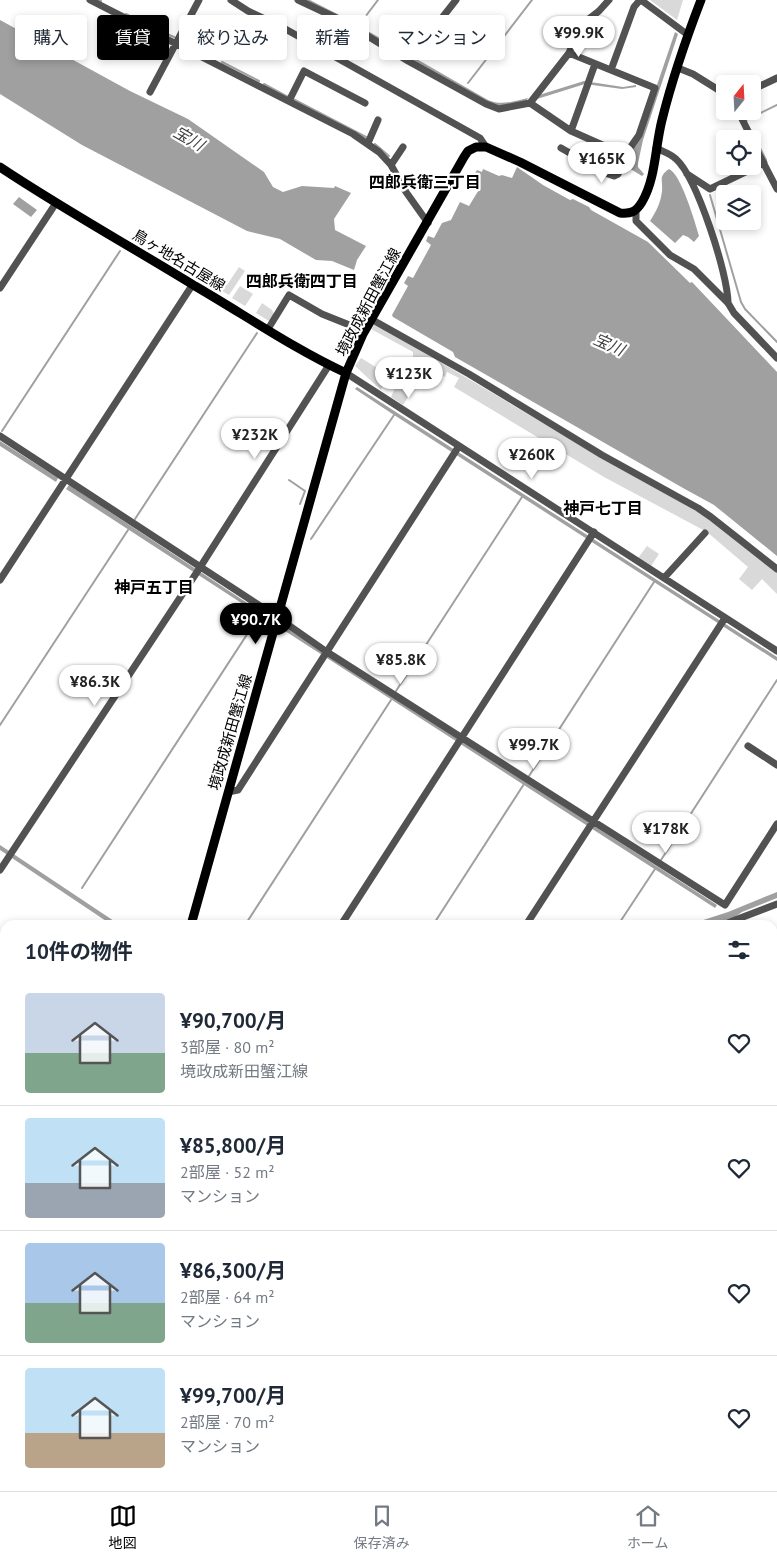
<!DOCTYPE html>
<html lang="ja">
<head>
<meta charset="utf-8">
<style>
	body { margin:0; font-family:"PT Sans","Noto Sans JP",sans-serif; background:#f6f6f7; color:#1f2937; height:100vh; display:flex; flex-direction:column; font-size:19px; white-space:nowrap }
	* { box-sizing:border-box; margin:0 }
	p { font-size:16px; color:#747a83 }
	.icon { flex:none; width:28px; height:28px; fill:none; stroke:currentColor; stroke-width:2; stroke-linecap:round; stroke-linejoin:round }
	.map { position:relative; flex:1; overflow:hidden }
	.sheet { position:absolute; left:0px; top:920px; width:778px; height:571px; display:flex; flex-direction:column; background:#fff; border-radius:15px 15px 0 0; box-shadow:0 2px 8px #0003 }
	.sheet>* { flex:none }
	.top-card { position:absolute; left:15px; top:15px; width:500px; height:45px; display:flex; gap:10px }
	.needle { width:32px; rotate:18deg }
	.buttons { position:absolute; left:716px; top:75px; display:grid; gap:10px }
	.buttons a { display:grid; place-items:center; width:45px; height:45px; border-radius:5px; background:#fff; box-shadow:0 2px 8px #0003; font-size:25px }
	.price { position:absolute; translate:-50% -42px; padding:0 11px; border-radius:18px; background:#fff; color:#222; font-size:16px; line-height:32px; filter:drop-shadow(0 1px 2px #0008) }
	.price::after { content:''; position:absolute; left:50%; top:30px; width:15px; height:11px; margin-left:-8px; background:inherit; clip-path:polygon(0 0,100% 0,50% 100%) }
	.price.selected { background:#000; color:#fff }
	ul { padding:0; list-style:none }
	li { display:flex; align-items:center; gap:15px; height:125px; padding:0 25px }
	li+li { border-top:1px solid #e0e1e3 }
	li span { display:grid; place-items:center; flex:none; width:140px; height:100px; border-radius:5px; color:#555 }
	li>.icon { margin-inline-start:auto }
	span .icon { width:60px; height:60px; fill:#fffc; stroke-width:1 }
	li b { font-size:21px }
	h2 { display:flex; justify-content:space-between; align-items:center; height:60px; padding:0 25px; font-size:21px }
	.tag { padding:0 18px; border-radius:5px; background:#fff; box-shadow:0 2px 8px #0003; font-size:18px; line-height:45px }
	.tag.selected { background:#000; color:#fff }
	.tab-bar { display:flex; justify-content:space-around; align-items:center; height:70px; border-top:1px solid #e0e1e3; background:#fff; font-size:14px; color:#747a83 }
	.tab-bar a { display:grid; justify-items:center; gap:2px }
	.tab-bar .selected { color:#000 }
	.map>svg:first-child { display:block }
</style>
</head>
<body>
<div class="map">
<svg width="777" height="1491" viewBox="0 0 777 1491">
	<rect width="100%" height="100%" fill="#fff"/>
	<path fill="#d9d9d9" d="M650 0H683L677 20Z
		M239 267 245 271 229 295 213 286 217 280 227 285Z
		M240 286 253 294 245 306 232 298Z
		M262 303 272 310 274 314 269 321 256 313Z
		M372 324 381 327 600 457 696 509 719 525 777 573V594L762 579 752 590 739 579 748 567 707 532 604 477 454 387 459 378 447 372 445 377 413 359V352L371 329Z
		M361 358 387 374 381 390 355 366Z
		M399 379 414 387 403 405 391 397Z
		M647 546 659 554 651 566 638 558Z"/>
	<path fill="#a0a0a0" d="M305 0H310L347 19 488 100C502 106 514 101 528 98L526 102 501 106 487 102Z
		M0 20 130 91 188 119 264 172 273 187 283 192 302 186 334 188 335 186 351 193 334 219 335 230 366 246 357 260 354 270 332 261 316 260 280 239 247 231 82 145 0 94Z
		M675 32 678 34 643 140 638 163V167L644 174 642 176 624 165 627 155 640 135Z
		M584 81 623 87 636 85V87L622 89 585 84 537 99 539 95Z
		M517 167 543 185 570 200 573 199 589 207 591 210 648 242 690 283 692 282 777 372V556L714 505 683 488 455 357 453 352 393 317 392 315 408 286 404 283 408 276 413 278 431 245 426 241 428 236 434 238 442 223 451 220 460 202 469 206 480 188 470 181 477 170 482 172 483 169 499 176 502 175 512 178Z
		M669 169C681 174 695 222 699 236L694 242 688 237 683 235 675 243 650 221C656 212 661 202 662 191 663 179 658 177 669 169Z
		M19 197 37 210 31 217 13 204Z
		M357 387 777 657V661L391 413 355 389Z
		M0 441 58 478 56 482 0 446Z
		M69 485 270 618 269 621 66 489Z
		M286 627 717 905 715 908 285 631Z
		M0 845 120 925H112L0 850Z
		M777 892V898L742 912 735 917 709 925H688L728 912Z"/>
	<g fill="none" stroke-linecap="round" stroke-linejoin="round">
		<path stroke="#a0a0a0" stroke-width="2" d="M99 0 101 1
			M126 14 147 25
			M362 21 378 0
			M155 29 174 37
			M183 42 211 56
			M222 62 259 81
			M468 83 532 0
			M264 84 288 97
			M293 99 366 137
			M746 120 777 105
			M755 138 766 160
			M375 144 389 156
			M710 195 741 302 745 309 777 342
			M2 431 120 251
			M289 480 305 491 300 504
			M135 519 257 333
			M311 539 394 415
			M396 691 522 497
			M0 725 128 530
			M529 776 654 582
			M661 860 777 680
			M82 888 259 616
			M245 925 391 700
			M433 925 524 784
			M618 925 655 869
			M772 1095 777 1080
			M772 1247 777 1248
			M772 1365 777 1366
			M0 1425 5 1407
			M773 1482 777 1484
			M220 1491 222 1486
			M399 1491 400 1486"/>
		<path stroke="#525252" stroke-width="7" d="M90 0 353 134 379 152 391 165 406 192 428 223
			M231 0 248 11 280 26 480 138 486 147
			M298 0 345 22 408 61 486 104 499 109 530 103 569 53 581 25 599 11 609 0
			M641 0 688 35
			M408 61 456 0
			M678 68 693 74 725 94
			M611 70 634 7 640 0
			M752 90 777 78
			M150 92 199 0
			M289 101 304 71 365 103
			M530 103 571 131 625 155
			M738 111 752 139
			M571 131 595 64
			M752 141 777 189
			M368 143 378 120
			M561 148 605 173 614 176 618 174 623 163 625 155 639 135 655 88 569 53
			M656 148C662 151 671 154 676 159 697 178 728 274 728 303
			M391 165 403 147
			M687 174 710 189 764 163
			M636 211V221L670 255 694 269 728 303 734 313 777 358
			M0 288 56 203
			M371 319 469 374 602 455 698 508 711 517 777 569
			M268 329 289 295 322 314 347 324 363 334
			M346 373 777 651
			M0 436 277 617 327 652 725 905 777 824
			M664 578 705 533
			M0 580 193 284
			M748 746 777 765
			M228 792 238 790 459 446
			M0 870 199 569 329 365
			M341 925 594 532
			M526 925 725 618
			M722 925 777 904
			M772 946 777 944
			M772 981 777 982
			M0 1115H5
			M0 1151H5
			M772 1176 777 1178
			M772 1187 777 1188
			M772 1222 777 1224
			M772 1306 777 1307
			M0 1344 5 1345
			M772 1424 777 1425
			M772 1464 777 1450
			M597 1486 612 1491
			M333 1491 335 1486
			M394 1491 395 1486
			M459 1491 461 1486
			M764 1491 766 1486"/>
		<path stroke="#000" stroke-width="9" d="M0 167C63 209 130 246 195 286 245 315 294 349 346 373
			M191 925 346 373 363 334 464 157 468 151 476 147H486L520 162 620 213C631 214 636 212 642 202 656 178 655 147 662 120 672 80 686 39 701 0
			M111 1491 112 1486"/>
	</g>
	<g text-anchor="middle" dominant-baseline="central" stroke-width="4.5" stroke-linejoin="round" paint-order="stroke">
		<g font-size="15" fill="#000" stroke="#fff">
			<text transform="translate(179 260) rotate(31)">鳥ヶ地名古屋線</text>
			<text transform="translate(368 302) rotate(-62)">境政成新田蟹江線</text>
			<text transform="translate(230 732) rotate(-74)">境政成新田蟹江線</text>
		</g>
		<g font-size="16" font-style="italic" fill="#414141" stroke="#fff">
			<text transform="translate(189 138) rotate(30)">宝川</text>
			<text transform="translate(609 344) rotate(24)">宝川</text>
		</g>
		<g font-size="16" font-weight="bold" fill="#000" stroke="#fff">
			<text x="425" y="182">四郎兵衛三丁目</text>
			<text x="302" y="281">四郎兵衛四丁目</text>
			<text x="603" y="508">神戸七丁目</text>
			<text x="154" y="587">神戸五丁目</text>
		</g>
	</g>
</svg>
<div class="buttons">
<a><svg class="needle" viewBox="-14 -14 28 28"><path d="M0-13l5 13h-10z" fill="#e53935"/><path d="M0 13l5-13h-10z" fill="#747a83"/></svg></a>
<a><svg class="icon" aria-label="locate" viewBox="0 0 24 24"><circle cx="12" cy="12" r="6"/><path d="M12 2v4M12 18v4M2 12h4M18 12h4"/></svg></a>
<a><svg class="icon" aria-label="layers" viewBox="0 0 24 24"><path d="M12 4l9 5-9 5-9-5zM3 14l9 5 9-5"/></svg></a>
</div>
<b class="price" style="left:579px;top:58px">¥99.9K</b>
<b class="price" style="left:602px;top:184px">¥165K</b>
<b class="price" style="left:409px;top:399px">¥123K</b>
<b class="price" style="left:255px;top:460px">¥232K</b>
<b class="price" style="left:532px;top:480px">¥260K</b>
<b class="price selected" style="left:256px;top:645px">¥90.7K</b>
<b class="price" style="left:401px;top:685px">¥85.8K</b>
<b class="price" style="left:95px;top:707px">¥86.3K</b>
<b class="price" style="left:534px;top:770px">¥99.7K</b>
<b class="price" style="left:666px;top:854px">¥178K</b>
<div class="top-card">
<a class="tag">購入</a>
<a class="tag selected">賃貸</a>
<a class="tag">絞り込み</a>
<a class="tag">新着</a>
<a class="tag">マンション</a>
</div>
<section class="sheet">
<h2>10件の物件<svg class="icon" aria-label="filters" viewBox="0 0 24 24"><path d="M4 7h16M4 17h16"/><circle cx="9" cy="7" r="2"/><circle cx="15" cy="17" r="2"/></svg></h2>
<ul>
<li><span style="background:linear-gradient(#c9d6e8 60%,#7fa58c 0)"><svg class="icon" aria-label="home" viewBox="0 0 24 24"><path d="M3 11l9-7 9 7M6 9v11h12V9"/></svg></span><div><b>¥90,700/月</b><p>3部屋 · 80 m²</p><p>境政成新田蟹江線</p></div><svg class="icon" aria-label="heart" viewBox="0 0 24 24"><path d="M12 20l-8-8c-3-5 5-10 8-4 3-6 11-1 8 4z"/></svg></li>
<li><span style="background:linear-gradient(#bfe0f5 65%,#9aa5b1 0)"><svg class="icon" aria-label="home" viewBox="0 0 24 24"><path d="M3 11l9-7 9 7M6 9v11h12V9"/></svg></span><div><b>¥85,800/月</b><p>2部屋 · 52 m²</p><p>マンション</p></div><svg class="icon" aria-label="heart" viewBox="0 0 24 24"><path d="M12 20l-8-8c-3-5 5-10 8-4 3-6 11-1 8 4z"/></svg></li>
<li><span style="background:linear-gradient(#a9c7e8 60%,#7fa58c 0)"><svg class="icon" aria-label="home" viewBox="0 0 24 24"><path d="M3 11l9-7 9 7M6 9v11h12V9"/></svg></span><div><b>¥86,300/月</b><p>2部屋 · 64 m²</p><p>マンション</p></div><svg class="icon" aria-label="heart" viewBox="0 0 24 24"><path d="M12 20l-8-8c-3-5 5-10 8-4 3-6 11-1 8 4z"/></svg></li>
<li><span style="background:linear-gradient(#bfe0f5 65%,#b9a48a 0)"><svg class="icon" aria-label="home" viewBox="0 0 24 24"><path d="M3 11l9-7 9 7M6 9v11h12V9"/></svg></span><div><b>¥99,700/月</b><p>2部屋 · 70 m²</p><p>マンション</p></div><svg class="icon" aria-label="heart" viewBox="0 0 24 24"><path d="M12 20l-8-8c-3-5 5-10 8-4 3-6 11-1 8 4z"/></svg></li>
</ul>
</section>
</div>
<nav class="tab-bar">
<a class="selected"><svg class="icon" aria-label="map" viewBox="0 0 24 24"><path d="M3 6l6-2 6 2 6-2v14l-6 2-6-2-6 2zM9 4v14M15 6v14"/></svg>地図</a>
<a><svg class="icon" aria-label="saved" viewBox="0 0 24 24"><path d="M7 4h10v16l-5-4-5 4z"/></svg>保存済み</a>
<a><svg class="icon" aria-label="home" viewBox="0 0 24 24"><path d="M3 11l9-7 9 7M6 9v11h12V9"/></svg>ホーム</a>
</nav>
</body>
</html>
